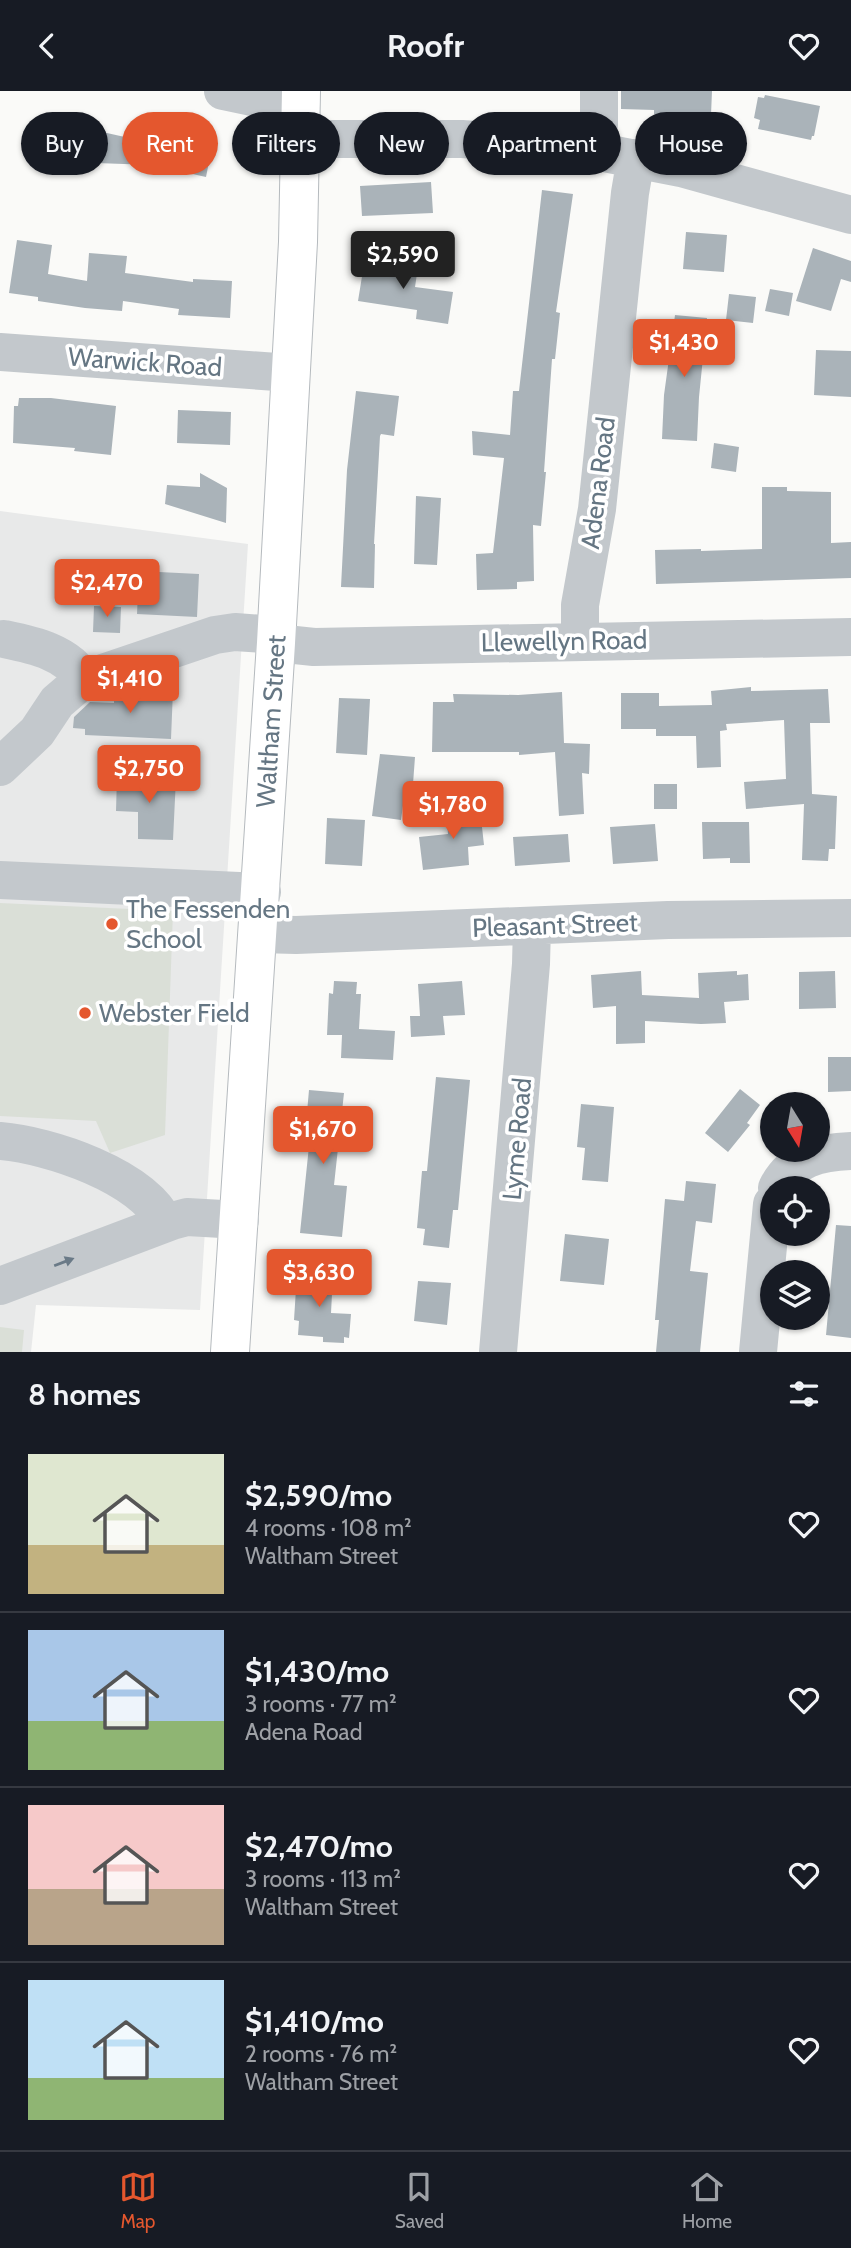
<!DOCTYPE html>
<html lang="en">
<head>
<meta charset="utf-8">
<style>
	body { margin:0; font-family:Cabin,sans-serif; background:#20242c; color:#f1f3f6; height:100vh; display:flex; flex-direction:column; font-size:26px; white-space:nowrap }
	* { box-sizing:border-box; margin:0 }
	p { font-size:23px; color:#9ea1a6 }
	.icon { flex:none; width:38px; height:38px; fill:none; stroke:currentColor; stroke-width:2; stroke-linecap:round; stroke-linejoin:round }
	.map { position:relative; height:1261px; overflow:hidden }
	.details { display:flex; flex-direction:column; background:#171b24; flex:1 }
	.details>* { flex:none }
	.banner { position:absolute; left:21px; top:21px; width:810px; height:63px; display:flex; gap:14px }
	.needle { width:46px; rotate:169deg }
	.buttons { position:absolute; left:760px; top:1001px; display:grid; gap:14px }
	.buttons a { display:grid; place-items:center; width:70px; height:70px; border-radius:50%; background:#171b24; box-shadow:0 2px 5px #0004; font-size:35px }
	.price { position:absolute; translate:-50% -60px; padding:0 16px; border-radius:7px; background:#e4572e; color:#fff; font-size:23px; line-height:46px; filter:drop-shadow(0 2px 4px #0008) }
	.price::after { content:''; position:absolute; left:50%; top:42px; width:21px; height:16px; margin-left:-10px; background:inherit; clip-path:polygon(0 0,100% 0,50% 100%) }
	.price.current { background:#222; color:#fff }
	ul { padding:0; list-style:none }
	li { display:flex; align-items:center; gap:21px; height:175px; padding:0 28px }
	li+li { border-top:2px solid #363941 }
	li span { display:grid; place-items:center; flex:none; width:196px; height:140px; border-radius:0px; color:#555 }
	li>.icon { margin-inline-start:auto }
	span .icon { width:84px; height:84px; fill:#fffc; stroke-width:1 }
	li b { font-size:30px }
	h2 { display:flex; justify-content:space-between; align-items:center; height:84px; padding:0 28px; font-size:30px }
	.tag { padding:0 24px; border-radius:32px; background:#171b24; box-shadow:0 2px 5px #0004; font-size:24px; line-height:63px }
	.tag.current { background:#e4572e; color:#fff }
	header { display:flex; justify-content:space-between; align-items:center; height:91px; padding:0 28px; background:#171b24; font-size:32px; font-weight:700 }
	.dock { display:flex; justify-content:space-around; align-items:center; height:98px; border-top:2px solid #363941; background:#171b24; font-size:19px; color:#9ea1a6 }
	.dock a { display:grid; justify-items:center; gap:4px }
	.dock .current { color:#e4572e }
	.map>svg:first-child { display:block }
</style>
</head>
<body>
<header><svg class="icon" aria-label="back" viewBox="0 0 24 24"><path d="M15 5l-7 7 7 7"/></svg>Roofr<svg class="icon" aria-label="heart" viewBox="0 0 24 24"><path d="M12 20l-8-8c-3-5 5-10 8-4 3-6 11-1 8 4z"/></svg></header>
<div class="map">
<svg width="851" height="1261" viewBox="0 0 851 1261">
	<rect width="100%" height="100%" fill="#fafaf8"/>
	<path fill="#e8e9e9" d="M0 420 248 453 200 1219 36 1214 31 1261H0Z"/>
	<path fill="#dadfd7" d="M0 812 173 820 165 1044 110 1062 96 1030 0 1025Z
		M0 1236 24 1239 22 1261H0Z"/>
	<path fill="#aab3b9" d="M621 0H712L711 24 654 23V19L621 18Z
		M765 4 820 15 814 45H812L811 49 758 38 760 29 754 27 758 6 764 7Z
		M98 40 156 53 159 41 199 51 197 58 211 61 206 86 152 74 96 72Z
		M431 91 433 122 362 125 360 95Z
		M542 99 573 103 556 221 560 222 555 268H552L544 381H546L541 435 533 434 534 490 517 491V498L477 499 476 463 493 462 504 367 473 364 472 340 510 344 513 300H519Z
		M686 141 727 144 724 181 683 178Z
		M17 149 52 154 48 183 87 190 89 162 127 165 125 182 193 191V188L232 190 230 227 178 224 179 218 123 210 122 220 85 217 38 210V206L9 202Z
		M813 157 851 170V191L841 188 831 220 796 210Z
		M365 167 418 176 415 196 453 201 448 233 416 228 417 219 358 210Z
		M770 198 793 202 789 225 765 220Z
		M729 203 756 206 753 232 726 229Z
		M675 224 707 227 699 306 697 350 662 348 664 304Z
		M816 259 851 260V306L814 304Z
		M356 300 399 305 394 345 381 343 380 345 374 453H375L374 497 341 496 347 379Z
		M19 307H51L116 315 111 364 74 360 75 357 13 352 14 315H18Z
		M178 319 231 321 230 354 177 352Z
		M714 352 739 356 736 381 711 377Z
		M200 382 227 397 226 432 165 413 167 394 200 396Z
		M762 396H787V400L831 401V452L851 451V487L656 493 655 459 701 458V460L762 458Z
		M416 405 441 407 437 474 414 473Z
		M139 480 199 483 197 526 137 523Z
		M94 515 121 516 120 542 93 541Z
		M751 596V600L828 598 830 632H810L812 703 837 705 835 758H829L828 770 802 769 804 713 746 718 744 691 786 688 784 629 726 633 727 639 720 640 721 676 697 677 696 645H656V638H621V602H659V615L712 614 711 600Z
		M128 597 173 599 171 648 85 644V638L73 637 74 626 90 611 114 612V601Z
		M562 601 564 652 590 653 589 683 582 682 584 723 559 725 555 661 519 664V661H432L433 611H454L453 603 518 604Z
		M339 607 370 608 367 664 336 662Z
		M380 663 415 666 413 693H406L401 729 372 725Z
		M117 685 176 687 173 749 138 748V721L116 720Z
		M654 693H677V718H654Z
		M480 718 484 754 468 756 469 774 423 779 419 746 448 743 446 721Z
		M327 727 365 729 362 775 325 773Z
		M702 731H749L750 772H730V767L703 768Z
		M655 733 658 770 613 773 610 736Z
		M568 743 570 771 515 775 513 746Z
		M641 880 642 904 699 907 698 882 737 880V884L748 883 749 909 724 911 726 932 701 933 645 930V952L616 953V915L593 917 591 884Z
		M835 880 836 917 799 918V881Z
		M334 890 357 891 356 903H361L359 938 395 940 393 969 341 967 342 944H327L329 902 333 903Z
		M462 890 465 924 443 925 445 944 411 946 410 925H420L418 893Z
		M828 966H851V1000L828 1001Z
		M436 986 470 989 458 1119H453L449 1157 423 1154 425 1138 417 1137 422 1080H427Z
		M740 998 760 1014 747 1032 750 1034 728 1061 705 1042Z
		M309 999 344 1002 334 1094 347 1095 342 1146 300 1142 309 1055H304Z
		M581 1013 614 1016 608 1091 582 1089 585 1057 577 1056Z
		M686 1090 716 1093 712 1132 696 1130 690 1180 708 1182 700 1261H656L659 1229H655L665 1108 684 1110Z
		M836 1134 851 1135V1247L826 1244Z
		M565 1143 609 1148 604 1194 560 1190Z
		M297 1182 333 1184 331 1222 351 1223 349 1247 344 1246V1252L323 1251V1246L298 1244 299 1230 294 1229Z
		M418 1190 451 1192 447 1234 414 1230Z"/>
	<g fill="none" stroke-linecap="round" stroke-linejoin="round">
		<g stroke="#b5babe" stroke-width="40">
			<g id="major">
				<path id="s1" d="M230 1261 276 552 298 151 301 0"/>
			</g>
		</g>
		<path stroke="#c3c8cc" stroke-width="38" d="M223 0 271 10 301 11
			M301 48H462L574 56 681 77 851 124
			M596 60 599 33V0
			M0 261 291 282
			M4 548C33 554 68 561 84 589
			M580 550V514L597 418 630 102 636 67
			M276 552 314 556 851 546
			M0 676 37 641 57 611 78 593 91 586 215 544 235 541 277 544
			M0 789 262 801
			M259 843 296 844 668 829 851 827
			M0 1050C49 1054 143 1085 165 1132
			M777 1097C792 1067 821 1061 851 1060
			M0 1195 172 1130 187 1126 240 1129
			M498 1261 531 873 532 835
			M758 1261 772 1113"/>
		<use href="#major" stroke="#fff" stroke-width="38"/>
	</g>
	<defs><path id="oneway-solid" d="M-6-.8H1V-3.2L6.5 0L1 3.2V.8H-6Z" transform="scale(1.75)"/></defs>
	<use fill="#6a7a87" href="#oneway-solid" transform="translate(64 1171) rotate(-21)"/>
	<g fill="#e4572e" stroke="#fff" stroke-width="2.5">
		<circle cx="112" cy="833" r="7"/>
		<circle cx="85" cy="922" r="7"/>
	</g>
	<g text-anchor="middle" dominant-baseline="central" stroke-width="7" stroke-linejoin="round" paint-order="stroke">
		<g font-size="26" fill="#657683" stroke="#fff">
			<text transform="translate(145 271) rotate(4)">Warwick Road</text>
			<text transform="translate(598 392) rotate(-83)">Adena Road</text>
			<text transform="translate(564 550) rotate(-1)">Llewellyn Road</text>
			<text stroke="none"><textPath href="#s1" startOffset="632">Waltham Street</textPath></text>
			<text transform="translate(555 834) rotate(-2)">Pleasant Street</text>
			<text transform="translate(517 1048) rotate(-85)">Lyme Road</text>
		</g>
		<g font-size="26" fill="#657683" stroke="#fff" text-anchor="start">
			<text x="126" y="818">The Fessenden<tspan x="126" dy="30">School</tspan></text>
			<text x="99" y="922">Webster Field</text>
		</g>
	</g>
</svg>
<div class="buttons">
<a><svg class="needle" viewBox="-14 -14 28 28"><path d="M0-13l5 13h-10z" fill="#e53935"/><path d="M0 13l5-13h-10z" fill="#9ea1a6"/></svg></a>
<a><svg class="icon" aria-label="locate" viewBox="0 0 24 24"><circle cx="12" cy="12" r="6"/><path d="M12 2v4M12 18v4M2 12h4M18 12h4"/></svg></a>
<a><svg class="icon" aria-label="layers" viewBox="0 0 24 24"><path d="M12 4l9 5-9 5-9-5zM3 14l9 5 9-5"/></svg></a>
</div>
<b class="price current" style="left:403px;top:200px">$2,590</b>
<b class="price" style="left:684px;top:288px">$1,430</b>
<b class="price" style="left:107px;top:528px">$2,470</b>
<b class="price" style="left:130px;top:624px">$1,410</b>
<b class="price" style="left:149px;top:714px">$2,750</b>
<b class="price" style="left:453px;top:750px">$1,780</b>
<b class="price" style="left:323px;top:1075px">$1,670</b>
<b class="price" style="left:319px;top:1218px">$3,630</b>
<div class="banner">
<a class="tag">Buy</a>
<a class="tag current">Rent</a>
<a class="tag">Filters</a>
<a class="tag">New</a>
<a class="tag">Apartment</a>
<a class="tag">House</a>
</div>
</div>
<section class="details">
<h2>8 homes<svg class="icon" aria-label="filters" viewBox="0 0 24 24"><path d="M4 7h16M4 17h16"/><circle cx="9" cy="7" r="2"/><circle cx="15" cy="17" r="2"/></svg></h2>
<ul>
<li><span style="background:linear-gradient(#dfe7d0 65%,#c2b280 0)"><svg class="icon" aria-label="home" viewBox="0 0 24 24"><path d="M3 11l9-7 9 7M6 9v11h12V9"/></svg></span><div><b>$2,590/mo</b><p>4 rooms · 108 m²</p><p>Waltham Street</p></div><svg class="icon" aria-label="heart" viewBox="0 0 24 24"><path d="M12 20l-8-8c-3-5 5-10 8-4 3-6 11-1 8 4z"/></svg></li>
<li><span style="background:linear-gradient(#a9c7e8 65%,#8fb573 0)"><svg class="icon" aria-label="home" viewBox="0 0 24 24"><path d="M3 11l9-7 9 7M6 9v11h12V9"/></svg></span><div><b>$1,430/mo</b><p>3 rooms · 77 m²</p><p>Adena Road</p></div><svg class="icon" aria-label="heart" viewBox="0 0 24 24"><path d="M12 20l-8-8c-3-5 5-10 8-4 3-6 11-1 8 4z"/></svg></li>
<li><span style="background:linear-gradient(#f6c9c9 60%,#b9a48a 0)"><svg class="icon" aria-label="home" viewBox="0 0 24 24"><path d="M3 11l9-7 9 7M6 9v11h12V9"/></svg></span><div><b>$2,470/mo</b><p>3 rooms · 113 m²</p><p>Waltham Street</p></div><svg class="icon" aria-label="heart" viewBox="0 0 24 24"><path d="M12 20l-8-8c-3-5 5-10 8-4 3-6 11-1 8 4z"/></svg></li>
<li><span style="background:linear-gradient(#bfe0f5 70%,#8fb573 0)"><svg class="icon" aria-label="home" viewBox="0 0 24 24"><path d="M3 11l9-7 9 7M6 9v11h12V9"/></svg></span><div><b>$1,410/mo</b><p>2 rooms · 76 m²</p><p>Waltham Street</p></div><svg class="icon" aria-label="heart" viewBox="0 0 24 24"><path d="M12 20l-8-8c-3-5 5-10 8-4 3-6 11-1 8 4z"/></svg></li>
</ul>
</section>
<nav class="dock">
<a class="current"><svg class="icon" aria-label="map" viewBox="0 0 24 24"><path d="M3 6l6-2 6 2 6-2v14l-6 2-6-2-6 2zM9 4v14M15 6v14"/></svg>Map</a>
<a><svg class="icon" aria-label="saved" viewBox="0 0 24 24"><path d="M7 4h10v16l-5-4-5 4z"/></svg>Saved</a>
<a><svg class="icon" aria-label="home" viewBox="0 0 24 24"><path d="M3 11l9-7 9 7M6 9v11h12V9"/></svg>Home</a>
</nav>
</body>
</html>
